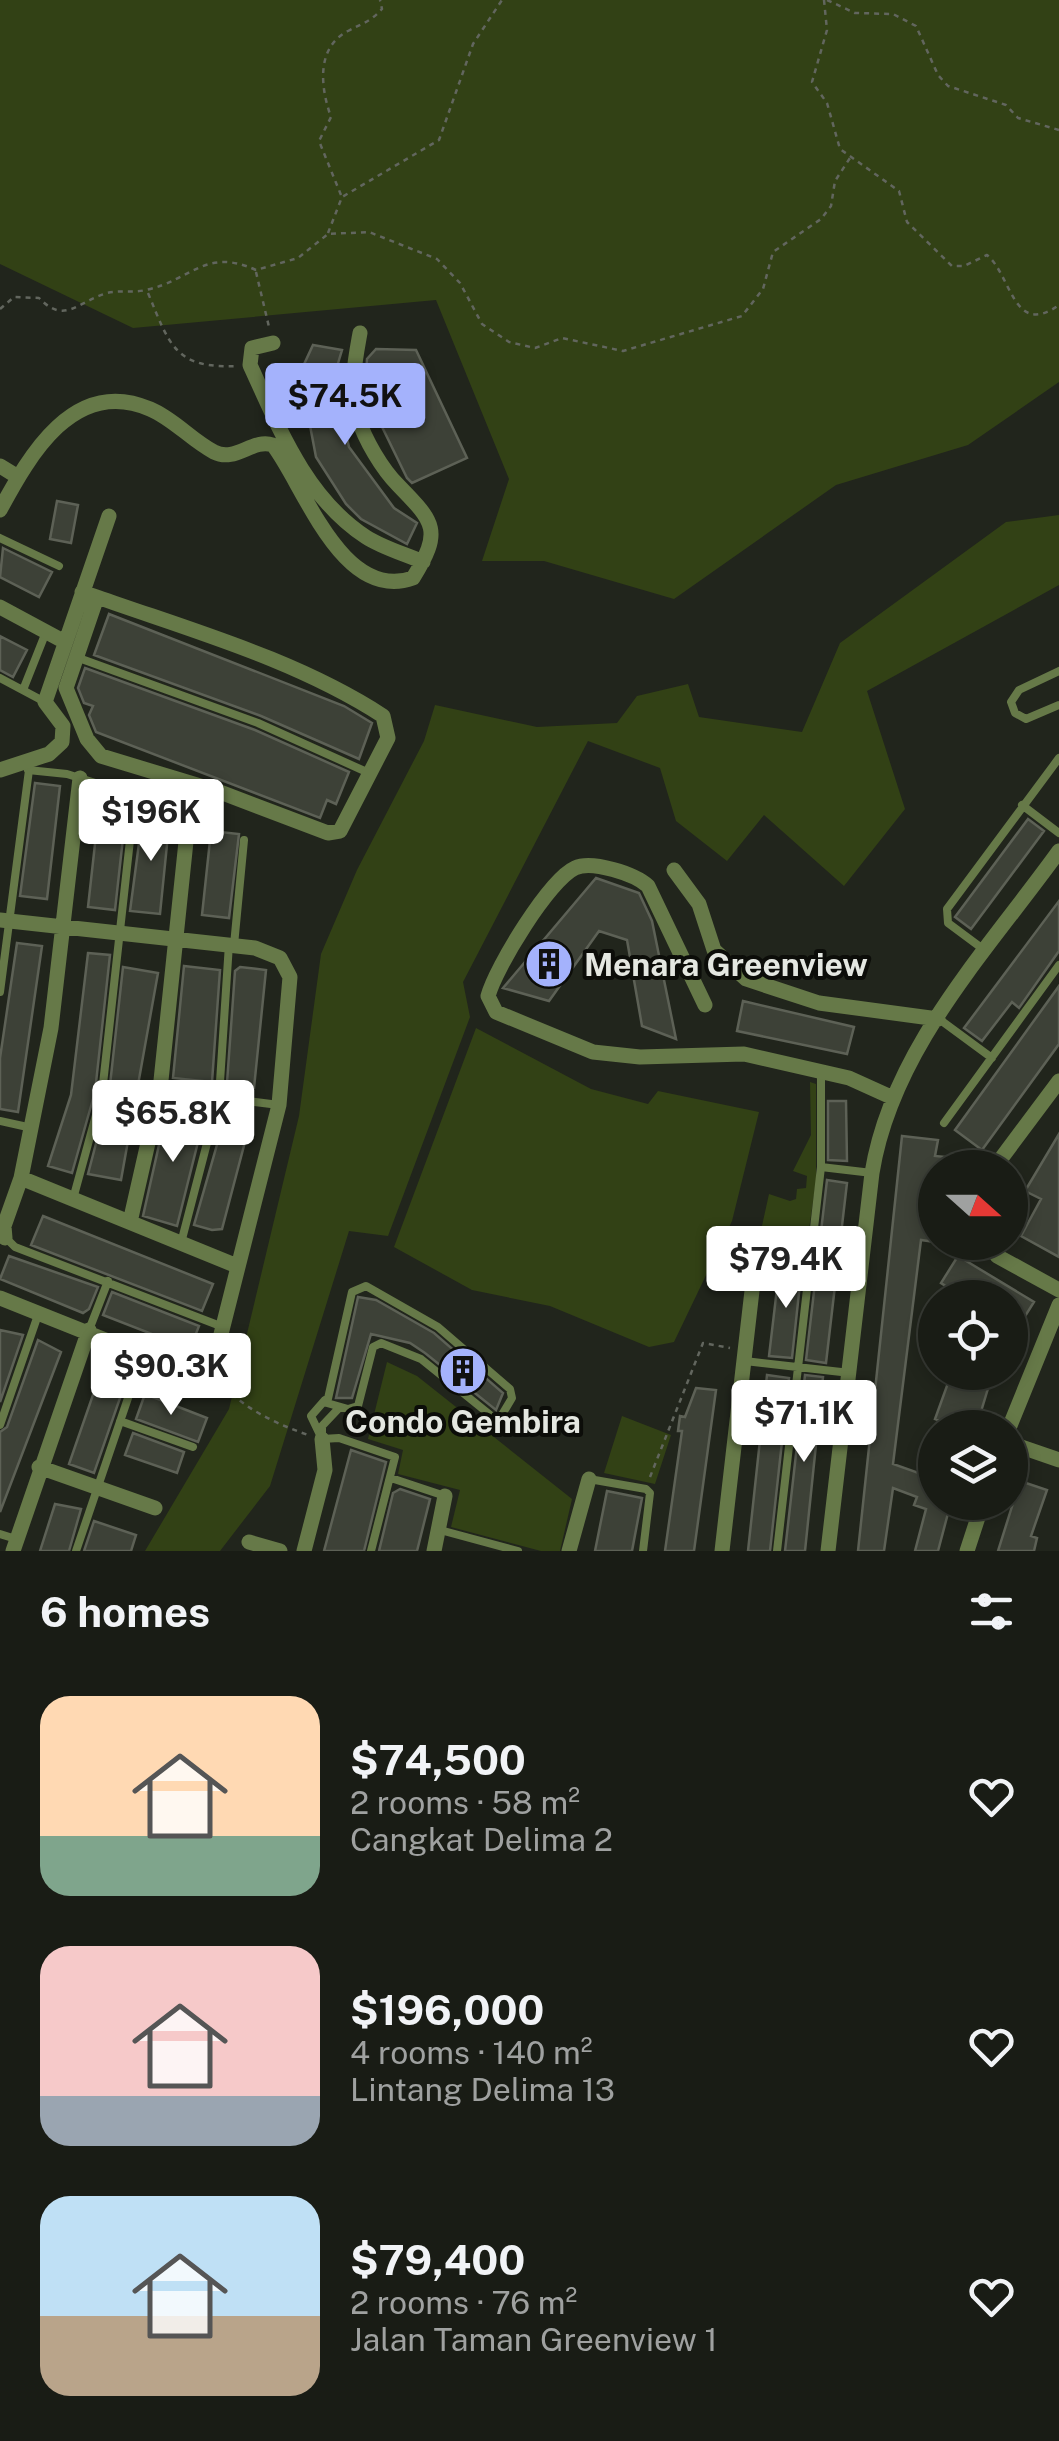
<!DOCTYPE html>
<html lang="en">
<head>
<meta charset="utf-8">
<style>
	body { margin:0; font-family:"Public Sans",sans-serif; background:#262922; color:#f1f3f6; height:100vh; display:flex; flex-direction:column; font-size:38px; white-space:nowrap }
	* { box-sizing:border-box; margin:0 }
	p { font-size:32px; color:#9fa1a0 }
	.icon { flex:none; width:55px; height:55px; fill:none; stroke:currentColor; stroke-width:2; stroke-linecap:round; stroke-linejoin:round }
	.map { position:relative; height:1551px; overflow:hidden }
	.drawer { display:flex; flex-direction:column; background:#191c15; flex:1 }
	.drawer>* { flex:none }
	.needle { width:65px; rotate:111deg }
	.tools { position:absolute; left:918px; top:1150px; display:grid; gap:20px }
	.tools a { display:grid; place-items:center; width:110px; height:110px; border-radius:50%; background:#191c15; box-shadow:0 5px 15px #0003,0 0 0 2px #373a34; font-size:50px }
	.price { position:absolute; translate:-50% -85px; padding:0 22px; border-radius:10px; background:#fff; color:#222; font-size:32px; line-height:65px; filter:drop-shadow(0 2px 5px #0008) }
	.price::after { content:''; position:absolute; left:50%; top:60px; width:30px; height:22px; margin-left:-15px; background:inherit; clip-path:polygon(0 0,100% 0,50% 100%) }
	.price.active { background:#a4b2fc; color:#111 }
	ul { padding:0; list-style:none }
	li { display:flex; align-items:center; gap:30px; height:250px; padding:0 40px }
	li span { display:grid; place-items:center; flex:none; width:280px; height:200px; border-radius:30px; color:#555 }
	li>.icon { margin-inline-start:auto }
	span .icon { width:120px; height:120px; fill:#fffc; stroke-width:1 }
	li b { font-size:42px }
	h2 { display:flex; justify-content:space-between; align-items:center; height:120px; padding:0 40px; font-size:42px }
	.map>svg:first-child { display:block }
</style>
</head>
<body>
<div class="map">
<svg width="1059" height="1551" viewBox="0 0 1059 1551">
	<rect width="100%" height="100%" fill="#21251c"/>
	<path fill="#324115" d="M0 0H1059V382L968 445 836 485 674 599 544 561H482L509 479 436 300 133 328 0 264Z
		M1059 515V585L867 691 905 809 844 886 764 815 727 861 676 821 660 768 588 741 463 982 470 1017 388 1236 349 1231 270 1486 220 1551H145L229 1409 299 1116 321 954 357 870 424 741 435 705 537 727 617 723 637 696 688 684 699 717 802 732 840 643 1006 522Z
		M476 1028 591 1089 648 1104 658 1091 759 1112 732 1221 674 1342 649 1347 550 1306 472 1290 394 1247Z
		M810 1082 816 1084V1181L805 1257 756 1253 769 1194 790 1201 796 1199 797 1189 806 1188 807 1176 793 1171 811 1135Z
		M387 1362 417 1376 572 1499 560 1551H541L451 1527 460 1490 398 1474 403 1450 368 1439Z
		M622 1416 671 1435 655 1484 604 1473Z"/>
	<path fill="#3d4137" stroke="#5d6156" stroke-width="2.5" d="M313 345 342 350 333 380 349 447 394 508 417 523 407 544 361 519 346 504 316 457 300 373Z
		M376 349 416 350 467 458 412 483 407 478 365 392 367 359Z
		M57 501 78 505 71 543 50 539Z
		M3 548 52 572 39 597 0 577Z
		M109 614 344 706 372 723 359 759 261 716 94 655Z
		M0 636 27 650 13 677 0 670Z
		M85 668 255 730 349 772 336 804 327 800 320 818 96 732 89 715 93 706 84 703 78 688Z
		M35 783 60 786 47 899 20 896Z
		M143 813 170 815 160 914 130 911Z
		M98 817 125 820 115 910 88 907Z
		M1028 819 1044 831 971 929 955 917Z
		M211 831 239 834 229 918 202 915Z
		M596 878 639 893 652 921 676 1039 642 1026 627 940 599 931 549 1001 503 988Z
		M1059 901V951L1019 1008 1012 1002 982 1041 964 1028Z
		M17 943 42 946 18 1112 0 1109V1058Z
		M88 953 110 955 95 1092 72 1173 48 1166 71 1095Z
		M184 966 220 970 212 1082 173 1078Z
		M123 967 158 973 121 1180 88 1174 109 1094Z
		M240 967 266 970 254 1088 244 1090 228 1088 227 1083 235 971Z
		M1059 986V1044L982 1150 955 1130Z
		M743 1001 854 1027 847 1054 737 1031Z
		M828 1101H846L847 1161 828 1160Z
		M168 1105 205 1114 177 1226 143 1216Z
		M227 1110 251 1119 222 1229 212 1230 194 1225Z
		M1059 1134V1257L1021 1236 1041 1199 1025 1191Z
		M902 1136 938 1140 935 1156 977 1160 976 1168H935V1242L921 1240 893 1464 924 1475 935 1448V1502H951L938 1551H915L926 1509 914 1505 917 1497 893 1488 884 1551H858Z
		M827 1180 847 1183 826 1363 806 1360Z
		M43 1216 213 1284 202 1311 31 1245Z
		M9 1256 98 1287 89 1309 83 1313 0 1279Z
		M958 1256 1034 1302 1017 1329 1010 1325V1298H965L941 1283Z
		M780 1263 802 1265 792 1358 769 1356Z
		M112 1292 199 1326 190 1349 103 1315Z
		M358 1297 376 1300 434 1333 503 1393 496 1410 425 1353 410 1343 371 1334 352 1398H336Z
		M0 1330 23 1335 0 1402Z
		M38 1340 61 1352 0 1512V1432L7 1427Z
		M103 1366 128 1375 94 1473 69 1464Z
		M952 1372H993L976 1428H959L935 1419Z
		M767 1375 789 1378 770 1551H748Z
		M805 1375 823 1377 805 1551H785Z
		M696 1388 716 1390 694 1551H665L682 1431H678L680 1416 685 1417Z
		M145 1394 207 1418 198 1442 136 1419Z
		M133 1433 184 1452 177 1473 125 1455Z
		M351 1450 386 1462 364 1551H324Z
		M1020 1481 1047 1490 1031 1536 1037 1538 1034 1551H998Z
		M400 1489 430 1499 417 1551H379L393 1493Z
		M607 1491 642 1498 632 1551H595Z
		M55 1504 81 1509 69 1551H40Z
		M94 1521 136 1535 131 1551H84Z"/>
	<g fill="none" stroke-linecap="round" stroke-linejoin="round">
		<path stroke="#62665e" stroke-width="2.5" stroke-dasharray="5 5" stroke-linecap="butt" d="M824 0 827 30 812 82 827 103 840 149 899 191 907 222 952 266H964L987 255C1012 276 1013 338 1059 305
			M827 0 855 13 893 14 916 26 938 75 948 86 1006 105 1018 118 1059 130
			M341 195 319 141 331 117C321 89 315 48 348 31 363 23 370 22 382 9L380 0
			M328 233 342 197 439 140 473 44 502 0
			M256 272 269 327
			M148 293C170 346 175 369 238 366
			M0 309 14 297 39 298C65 325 77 302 107 293 119 290 133 293 146 290 192 280 205 247 256 270L298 258 328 234 369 232 437 259 460 283 482 324 509 342 535 348 562 338 623 351 742 316 763 289 773 252 821 219 831 206 835 181 850 158
			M218 1380C242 1408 274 1423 308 1435
			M650 1477 703 1343 730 1348"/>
		<path stroke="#667948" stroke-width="8" d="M0 538 59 566
			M76 657 258 723 369 773
			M1059 671 1019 690 1011 702 1015 713 1026 719 1059 705
			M0 678 45 702
			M23 690 46 632
			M28 770 67 774 184 811 187 832
			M1022 805 1059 833
			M234 945 244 840
			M983 949 948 923 947 909 1059 758
			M0 992 29 770
			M939 1019 992 1058
			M160 1090 279 1105
			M0 1121 32 1128
			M944 1123 1059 965
			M821 1167 872 1173
			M73 1199 102 1093 135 795
			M6 1238 15 1247 223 1327
			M181 1243 219 1097 229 944
			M366 1286 438 1327 510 1389 512 1398 500 1418H494L421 1359 381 1343 373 1347 358 1406 348 1409 327 1403 352 1292Z
			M89 1330 108 1281
			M745 1361 850 1373
			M120 1421 193 1447
			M0 1425 39 1312
			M322 1439 339 1438 395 1457 371 1551
			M322 1439 311 1416 325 1400
			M322 1439V1426L339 1408
			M391 1478 445 1496
			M589 1479 646 1489 650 1493 643 1551
			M440 1530 518 1551
			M0 1534 16 1539
			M76 1551 143 1354
			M777 1551 821 1167V1072"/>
		<path stroke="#667948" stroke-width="15" d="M273 343 252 348 250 365C279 428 306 498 366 537 383 548 405 554 423 562
			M0 466 18 477
			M0 510C29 456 74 376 150 409 174 419 191 440 214 452 236 463 252 438 273 445 304 485 342 603 413 578 443 530 434 522 398 485 382 469 365 440 358 418 349 389 355 361 360 333
			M82 592 97 597C193 631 297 660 383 716L388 738 340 831 328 833 220 792 101 756 87 739 66 688 97 597
			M0 607 65 642
			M0 770 49 754 62 742 63 726 45 702 109 516
			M674 870 699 904 714 950 746 979 819 1003 938 1019
			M0 920 255 948 280 958 290 977 279 1105 217 1350 208 1368 188 1373 0 1298
			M705 1005 648 886C635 874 592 860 575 868 549 880 496 967 488 996L496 1012 593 1052 640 1057 744 1054 849 1078 891 1097
			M994 1168 1059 1081
			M21 1178 237 1266
			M130 1222 160 1090 187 832
			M5 1238 4 1226 21 1178 51 1028 80 778
			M990 1242 997 1256 1059 1290
			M1009 1428 1059 1305
			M1010 1443 1059 1460
			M39 1467 155 1508
			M249 1542 280 1551
			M13 1551 89 1330
			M304 1551 325 1470 322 1439
			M434 1551 445 1496
			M569 1551 589 1479
			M722 1551 756 1256
			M828 1551 872 1173C892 1049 987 951 1059 851
			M967 1551 983 1502"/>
	</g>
	<defs>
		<g id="building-disc" transform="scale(2.5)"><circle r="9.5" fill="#a4b2fc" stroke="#0c0d09"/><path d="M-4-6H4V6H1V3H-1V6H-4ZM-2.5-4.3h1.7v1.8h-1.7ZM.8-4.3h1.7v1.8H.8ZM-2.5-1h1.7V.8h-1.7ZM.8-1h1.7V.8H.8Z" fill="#111"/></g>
	</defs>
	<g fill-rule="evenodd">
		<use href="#building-disc" x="549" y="964"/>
		<use href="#building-disc" x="463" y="1371"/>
	</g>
	<g text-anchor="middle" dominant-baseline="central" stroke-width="8" stroke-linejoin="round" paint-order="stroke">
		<g font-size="32" font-weight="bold" fill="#e4e7e1" stroke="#0c0d09" text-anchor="start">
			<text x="584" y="964">Menara Greenview</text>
			<text x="463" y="1421" text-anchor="middle">Condo Gembira</text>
		</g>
	</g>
</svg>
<div class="tools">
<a><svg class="needle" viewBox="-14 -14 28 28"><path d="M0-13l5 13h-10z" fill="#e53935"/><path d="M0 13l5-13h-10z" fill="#9fa1a0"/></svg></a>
<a><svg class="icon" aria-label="locate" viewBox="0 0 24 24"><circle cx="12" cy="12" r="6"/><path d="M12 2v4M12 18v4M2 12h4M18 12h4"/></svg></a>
<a><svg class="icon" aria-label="layers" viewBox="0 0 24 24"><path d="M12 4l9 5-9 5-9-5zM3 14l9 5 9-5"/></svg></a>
</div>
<b class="price active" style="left:345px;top:448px">$74.5K</b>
<b class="price" style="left:151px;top:864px">$196K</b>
<b class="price" style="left:173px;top:1165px">$65.8K</b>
<b class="price" style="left:786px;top:1311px">$79.4K</b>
<b class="price" style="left:171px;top:1418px">$90.3K</b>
<b class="price" style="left:804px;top:1465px">$71.1K</b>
</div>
<section class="drawer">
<h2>6 homes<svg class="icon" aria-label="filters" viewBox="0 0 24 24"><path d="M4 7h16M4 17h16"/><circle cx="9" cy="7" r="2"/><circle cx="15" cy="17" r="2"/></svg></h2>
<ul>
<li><span style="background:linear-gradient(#ffd9b3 70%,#7fa58c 0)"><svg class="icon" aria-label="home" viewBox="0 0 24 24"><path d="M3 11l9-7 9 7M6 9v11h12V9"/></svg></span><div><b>$74,500</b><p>2 rooms · 58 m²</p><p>Cangkat Delima 2</p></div><svg class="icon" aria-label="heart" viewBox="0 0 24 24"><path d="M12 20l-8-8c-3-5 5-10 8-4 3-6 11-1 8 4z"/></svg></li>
<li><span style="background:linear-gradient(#f6c9c9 75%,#9aa5b1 0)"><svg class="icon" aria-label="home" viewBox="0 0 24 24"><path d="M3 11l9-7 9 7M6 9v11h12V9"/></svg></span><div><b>$196,000</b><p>4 rooms · 140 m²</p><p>Lintang Delima 13</p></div><svg class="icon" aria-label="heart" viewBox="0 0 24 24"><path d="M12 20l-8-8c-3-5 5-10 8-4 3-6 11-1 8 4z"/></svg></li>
<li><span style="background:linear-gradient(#bfe0f5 60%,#b9a48a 0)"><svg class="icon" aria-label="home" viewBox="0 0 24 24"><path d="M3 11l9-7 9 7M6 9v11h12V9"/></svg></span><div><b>$79,400</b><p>2 rooms · 76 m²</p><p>Jalan Taman Greenview 1</p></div><svg class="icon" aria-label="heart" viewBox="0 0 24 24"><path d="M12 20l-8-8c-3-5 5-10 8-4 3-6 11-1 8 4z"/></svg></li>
</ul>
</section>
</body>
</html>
